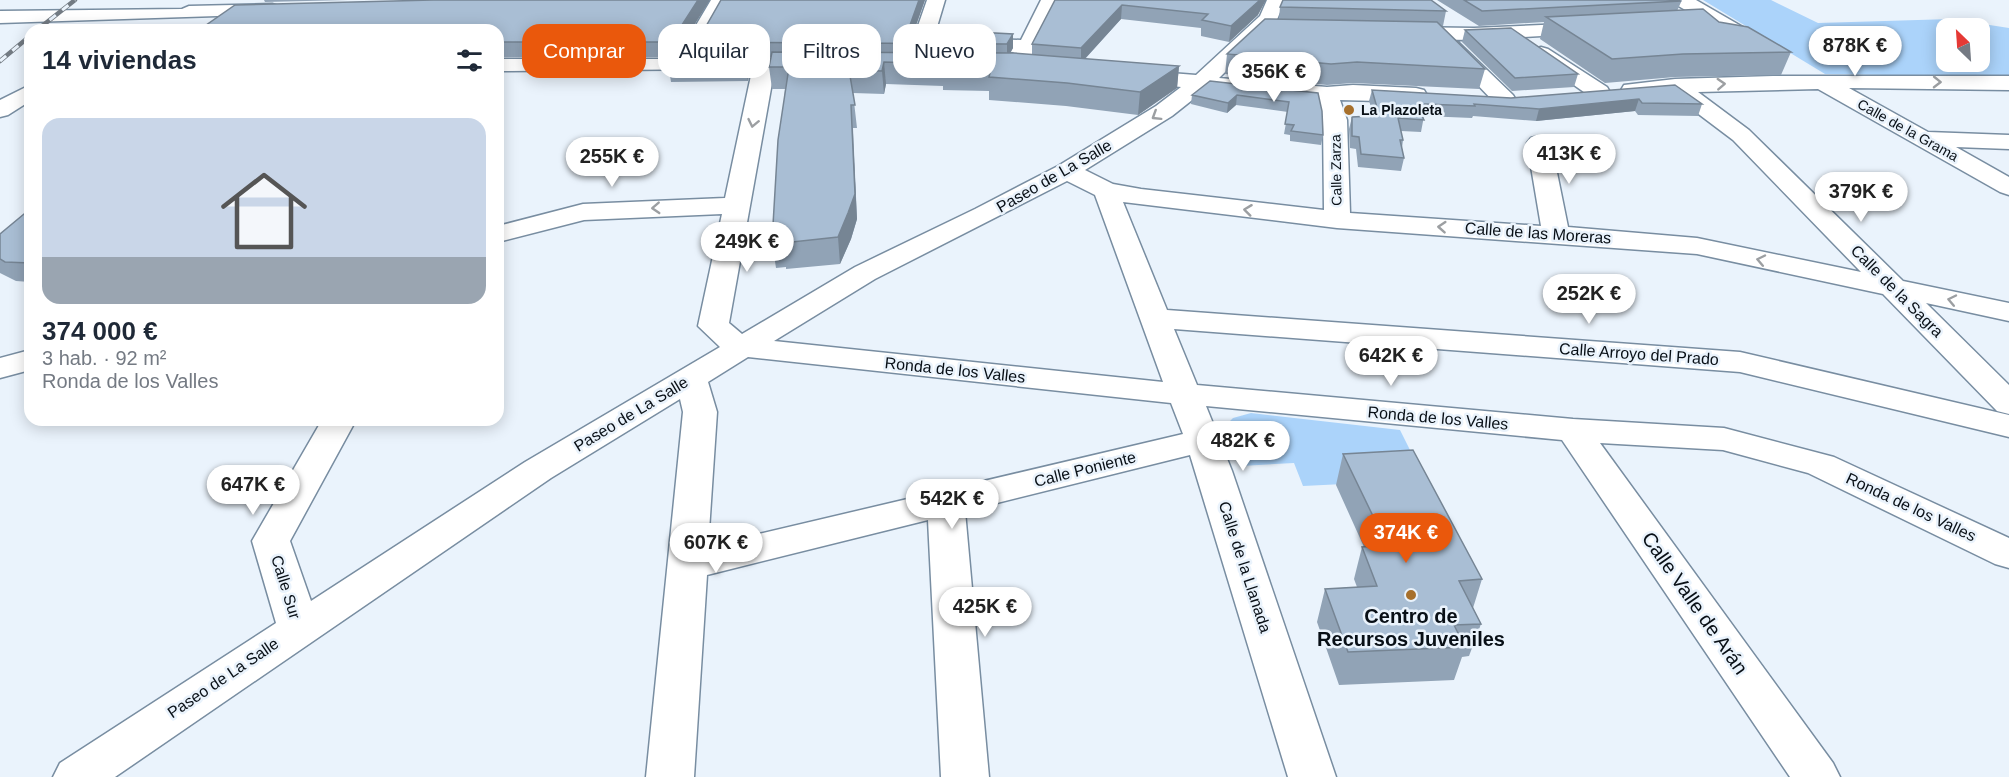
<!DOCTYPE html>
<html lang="es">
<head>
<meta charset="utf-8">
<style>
	body { margin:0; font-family:Helvetica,sans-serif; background:#f6f6f7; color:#1f2937; height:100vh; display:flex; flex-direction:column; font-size:22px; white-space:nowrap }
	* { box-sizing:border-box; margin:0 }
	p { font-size:20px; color:#747a83 }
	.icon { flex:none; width:33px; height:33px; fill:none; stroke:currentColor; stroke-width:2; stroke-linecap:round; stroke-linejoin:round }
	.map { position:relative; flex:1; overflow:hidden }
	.drawer { position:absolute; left:24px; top:24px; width:480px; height:402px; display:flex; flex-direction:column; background:#fff; border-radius:18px; box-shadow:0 3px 15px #0003 }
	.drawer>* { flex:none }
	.guide { position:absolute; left:522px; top:24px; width:570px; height:54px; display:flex; gap:12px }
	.needle { width:39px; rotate:335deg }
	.controls { position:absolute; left:1936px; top:18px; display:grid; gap:12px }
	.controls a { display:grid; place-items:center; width:54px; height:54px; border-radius:12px; background:#fff; box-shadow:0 3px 15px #0003; font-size:30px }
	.price { position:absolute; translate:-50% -51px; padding:0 14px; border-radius:21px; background:#fff; color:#222; font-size:20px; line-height:39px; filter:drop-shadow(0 2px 3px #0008) }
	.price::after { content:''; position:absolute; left:50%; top:36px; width:18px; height:14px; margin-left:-9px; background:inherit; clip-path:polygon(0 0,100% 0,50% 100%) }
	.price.selected { background:#ea580c; color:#fff }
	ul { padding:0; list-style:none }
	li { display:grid; align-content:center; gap:12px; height:318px; padding:0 18px }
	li+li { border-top:2px solid #e0e1e3 }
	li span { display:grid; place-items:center; height:186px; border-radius:18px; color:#555 }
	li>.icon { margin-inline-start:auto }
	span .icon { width:108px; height:108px; fill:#fffc; stroke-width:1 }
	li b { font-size:26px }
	h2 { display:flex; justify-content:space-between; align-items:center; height:72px; padding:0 18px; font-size:26px }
	.tag { padding:0 21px; border-radius:18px; background:#fff; box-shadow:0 3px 15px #0003; font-size:21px; line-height:54px }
	.tag.selected { background:#ea580c; color:#fff }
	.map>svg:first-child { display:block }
</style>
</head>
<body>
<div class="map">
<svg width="2009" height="777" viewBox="0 0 2009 777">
	<rect width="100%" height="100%" fill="#eaf3fc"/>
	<path fill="#abd3fa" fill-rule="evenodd" d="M1703 0H1771L1818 23 1951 19 2009 28V77L1825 74ZM1947 28H1980V62H1947Z
		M1251 413 1400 430 1425 480 1303 486 1294 463 1241 466 1228 423 1233 418Z"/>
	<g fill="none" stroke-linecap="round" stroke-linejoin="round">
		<g stroke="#788da1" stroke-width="3">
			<path id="minor" d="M711 0H729L696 59 719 61 723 65 719 69 498 71V59H676Z
				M927 0H945L934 37 1021 40 1041 0H1059L1038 46 1022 69 1015 71 1008 69 1004 65 1014 52 915 47 912 43Z
				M1267 0H1285L1276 22 1219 78 1327 87 1353 85 1416 88 1424 90 1427 95 1424 100 1416 102 1340 100 1347 120 1350 213 1541 226 1527 143 1531 138 1539 136 1547 138 1551 143 1568 227 1697 238 1861 272 1733 140 1672 94 1632 97 1624 95 1621 90 1624 85 1675 79 1773 76H2009V90L1849 88 1928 132 2009 135V149L1956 147 2009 177V195L2000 192 1818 89 1698 92 1749 130 1903 281 2009 303V321L1926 303 2009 385V414L1997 411 1883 294 1697 254 1337 228 1123 202 1167 310 1740 352 2009 415V437L1740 372 1174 329 1197 385 1573 419 1724 428 1834 457 2009 538V568L1995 564 1808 473 1723 450 1600 443 1833 763 1840 777H1790L1562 440 1206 406 1232 471 1336 777H1288L1190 455 965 511 989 777H941L928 520 707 575 694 777H646L683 412 680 399 551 478 115 777H53L60 763 276 623 252 541 322 420H356L290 541 311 601 525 462 720 347 698 326 722 214 584 220 498 242V226L583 204 725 198 753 66 757 62 764 60 771 62 775 66 729 323 742 334 855 267 975 209 1058 166 1156 106 1181 87 1124 81 1121 76 1124 71 1132 70 1196 75 1260 16ZM1206 89 1318 100 1323 120 1324 210 1141 189 1113 184 1085 170 1172 116ZM1067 181 1095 195 1163 382 774 341 875 279ZM748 357 1171 403 1183 434 708 546 717 412 708 382Z
				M1673 0H1696L1767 41 1770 45 1767 49H1753L1675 4Z
				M272 4 279 6 282 10 279 14 0 23V11L182 9 189 6Z
				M1587 23 1594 25 1597 29 1594 33 1474 40 1405 39 1398 37 1395 33 1398 29 1405 27 1474 28Z
				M1451 40 1458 42 1513 95 1516 100 1513 105 1505 107 1497 105 1444 50 1441 46 1444 42Z
				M1541 47 1548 49 1607 87 1610 92 1607 97 1599 99 1591 97 1534 57 1531 53 1534 49Z
				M30 85V101L8 115 0 117V100Z
				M30 350V370L0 378V358Z"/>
		</g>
		<use href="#minor" fill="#fff" fill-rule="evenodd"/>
		<g stroke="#737b83" stroke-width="4.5">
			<path id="rail" d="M37 30 75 0
				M0 61 30 36"/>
		</g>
		<use href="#rail" stroke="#eaf3fc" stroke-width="3" stroke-dasharray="8" stroke-linecap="butt"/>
	</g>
	<path fill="#91a3b6" d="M264 0H348L265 2Z
		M710 0 674 56H700L697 42 721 0H925L913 34 966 37 1013 34V48L1010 53 1032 55V44L1055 0 1258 15 1229 42 1201 36V28L1121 19 1085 59 1179 66 1177 88 1138 115 1066 106 989 100V91L943 90V86L886 84 884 94 853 93 857 128H853L857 219 851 239 840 264 786 269V267L776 268 772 242 785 89H772L769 67 771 57H747L749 74 748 81 671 82 667 57H498V30Z
		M1437 0H1682L1677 11 1719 22 1791 52 1781 75 1675 77 1605 83 1540 39 1544 22 1479 26Z
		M1280 7 1446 11 1443 26H1441L1485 69 1479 89 1353 83 1327 85 1225 74 1227 54 1279 19Z
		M1465 30 1578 74 1574 87 1512 91 1462 42Z
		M1675 85 1702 104 1698 116 1638 115 1635 111 1536 121 1473 116 1472 118 1424 116 1421 132 1401 131 1403 140 1402 148 1404 158 1401 171 1358 167 1356 149 1350 148 1349 129 1352 117 1372 116 1374 115 1369 101 1372 90 1511 98Z
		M1318 93 1323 135 1321 145 1290 141V135L1284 134 1288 112 1236 105 1227 113 1191 104 1192 95Z
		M30 209V282L16 281 0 273V234Z
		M1343 454 1482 579 1473 608 1481 624 1469 656 1462 657 1454 680 1339 685 1317 622 1325 589 1357 587 1354 579 1362 547H1364L1336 485Z"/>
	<path fill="#768594" d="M698 0H710L674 57 671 42Z
		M919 0H925L910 42 909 28Z
		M1260 0H1266L1258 15 1229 42 1231 26Z
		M1122 5 1121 19 1081 63V48Z
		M1013 34V48L1007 59V44Z
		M747 56 749 74 748 81 745 63Z
		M884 62 886 84 884 94 882 71Z
		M1179 66 1177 88 1138 115 1140 92Z
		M1237 95 1236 105 1227 113 1228 103Z
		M1639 99 1635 111 1536 121 1539 109Z
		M851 105 857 219 851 239 840 264 838 237Z"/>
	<path fill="#a9bed4" stroke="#768594" stroke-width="1.5" d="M433 0H698L671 42H498V30H199L235 5Z
		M721 0H919L909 28 912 34 966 37 976 32 1013 34 1007 44 697 42Z
		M1055 0H1260L1231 26 1202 20 1208 14 1122 5 1081 48 1032 44Z
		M1283 0H1431L1446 11 1280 7Z
		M1464 0H1679L1680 1 1482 11Z
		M1703 9 1719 22 1748 27 1791 52 1683 54 1612 59 1546 17Z
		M1265 19 1437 22 1485 69 1357 62 1331 64 1227 54Z
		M1511 28 1578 74 1515 78 1465 30Z
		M772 52 1014 53 1179 66 1140 92 1067 83 989 77 991 69 942 67 944 64 884 62 882 71 849 70 855 105H851L855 194 848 213 838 237 783 243V241L772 242 778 140 789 67H769Z
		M667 56H747L745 63H668Z
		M1210 81 1318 93 1322 111 1323 135 1291 131 1294 125 1285 124 1289 102 1237 95 1228 103 1192 95Z
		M1675 85 1702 104 1642 103 1639 99 1539 109 1474 104 1475 106 1425 104 1426 107H1417L1424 120 1398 118 1403 140H1400L1404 158 1361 154 1359 137 1352 136V117L1372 116 1378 111 1372 90 1511 98Z
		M30 209V263L5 262 0 259V234Z
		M1413 450 1482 579 1459 581 1481 624 1454 625 1465 647 1348 652 1325 589 1377 586 1362 547 1387 545 1343 454Z"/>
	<defs><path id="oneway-chevron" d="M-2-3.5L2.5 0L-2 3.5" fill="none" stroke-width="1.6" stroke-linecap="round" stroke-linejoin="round" transform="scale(1.5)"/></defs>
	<g stroke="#9c9fa2">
		<use href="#oneway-chevron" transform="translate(1937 82) rotate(1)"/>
		<use href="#oneway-chevron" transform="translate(1721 84) rotate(-3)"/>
		<use href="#oneway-chevron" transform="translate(1156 116) rotate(148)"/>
		<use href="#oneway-chevron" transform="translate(753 123) rotate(102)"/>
		<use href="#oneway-chevron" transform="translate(656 208) rotate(177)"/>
		<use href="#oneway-chevron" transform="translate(1248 210) rotate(-173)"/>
		<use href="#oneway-chevron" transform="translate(1442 227) rotate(-176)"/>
		<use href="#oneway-chevron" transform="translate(1761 260) rotate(-168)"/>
		<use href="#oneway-chevron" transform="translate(1952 300) rotate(-168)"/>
	</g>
	<g fill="#a7702c" stroke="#eaf3fc" stroke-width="2">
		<circle cx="1349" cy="110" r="6"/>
		<circle cx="1411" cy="595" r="6"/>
	</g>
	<g text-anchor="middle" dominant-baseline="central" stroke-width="5" stroke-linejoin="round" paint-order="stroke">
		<g font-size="14" font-weight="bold" fill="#080f16" stroke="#eaf3fc" text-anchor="start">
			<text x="1361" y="110">La Plazoleta</text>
		</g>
		<g font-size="14" fill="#080f16" stroke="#eaf3fc">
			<text transform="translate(1908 130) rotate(29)">Calle de la Grama</text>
			<text transform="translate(1336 170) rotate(-91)">Calle Zarza</text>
		</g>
		<g font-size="16" fill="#080f16" stroke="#eaf3fc">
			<text transform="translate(1054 176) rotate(-30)">Paseo de La Salle</text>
			<text transform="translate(1538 233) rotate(4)">Calle de las Moreras</text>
			<text transform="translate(1897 291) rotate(45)">Calle de la Sagra</text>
			<text transform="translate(1639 354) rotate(4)">Calle Arroyo del Prado</text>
			<text transform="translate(955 370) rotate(6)">Ronda de los Valles</text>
			<text transform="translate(631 414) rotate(-31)">Paseo de La Salle</text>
			<text transform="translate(1438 418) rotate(5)">Ronda de los Valles</text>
			<text transform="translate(1085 469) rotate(-14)">Calle Poniente</text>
			<text transform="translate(1911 507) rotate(25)">Ronda de los Valles</text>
			<text transform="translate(1245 567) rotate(72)">Calle de la Llanada</text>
			<text transform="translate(286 587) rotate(73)">Calle Sur</text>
			<text transform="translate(223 678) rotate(-34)">Paseo de La Salle</text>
		</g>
		<g font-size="20" fill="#080f16" stroke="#eaf3fc">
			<text transform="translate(1695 603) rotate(55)">Calle Valle de Arán</text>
		</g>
		<g font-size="20" font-weight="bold" fill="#080f16" stroke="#eaf3fc">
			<text x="1411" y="616">Centro de<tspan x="1411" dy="23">Recursos Juveniles</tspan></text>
		</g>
	</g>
</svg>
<div class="controls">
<a><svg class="needle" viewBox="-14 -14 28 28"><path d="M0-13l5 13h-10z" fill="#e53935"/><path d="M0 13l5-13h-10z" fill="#747a83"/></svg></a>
</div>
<b class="price" style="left:1855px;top:77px">878K €</b>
<b class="price" style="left:1274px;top:103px">356K €</b>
<b class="price" style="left:1569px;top:185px">413K €</b>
<b class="price" style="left:612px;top:188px">255K €</b>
<b class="price" style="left:1861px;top:223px">379K €</b>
<b class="price" style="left:747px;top:273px">249K €</b>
<b class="price" style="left:1589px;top:325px">252K €</b>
<b class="price" style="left:1391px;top:387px">642K €</b>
<b class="price" style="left:1243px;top:472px">482K €</b>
<b class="price" style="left:253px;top:516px">647K €</b>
<b class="price" style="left:952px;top:530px">542K €</b>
<b class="price selected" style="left:1406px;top:564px">374K €</b>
<b class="price" style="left:716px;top:574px">607K €</b>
<b class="price" style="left:985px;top:638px">425K €</b>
<div class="guide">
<a class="tag selected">Comprar</a>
<a class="tag">Alquilar</a>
<a class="tag">Filtros</a>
<a class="tag">Nuevo</a>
</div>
<section class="drawer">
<h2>14 viviendas<svg class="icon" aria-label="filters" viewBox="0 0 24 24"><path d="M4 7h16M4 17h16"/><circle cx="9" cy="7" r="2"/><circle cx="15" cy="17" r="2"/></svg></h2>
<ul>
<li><span style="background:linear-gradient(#c9d6e8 75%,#9aa5b1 0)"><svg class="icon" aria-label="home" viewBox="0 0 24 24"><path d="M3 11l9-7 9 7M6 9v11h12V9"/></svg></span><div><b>374 000 €</b><p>3 hab. · 92 m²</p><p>Ronda de los Valles</p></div></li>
</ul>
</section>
</div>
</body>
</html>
